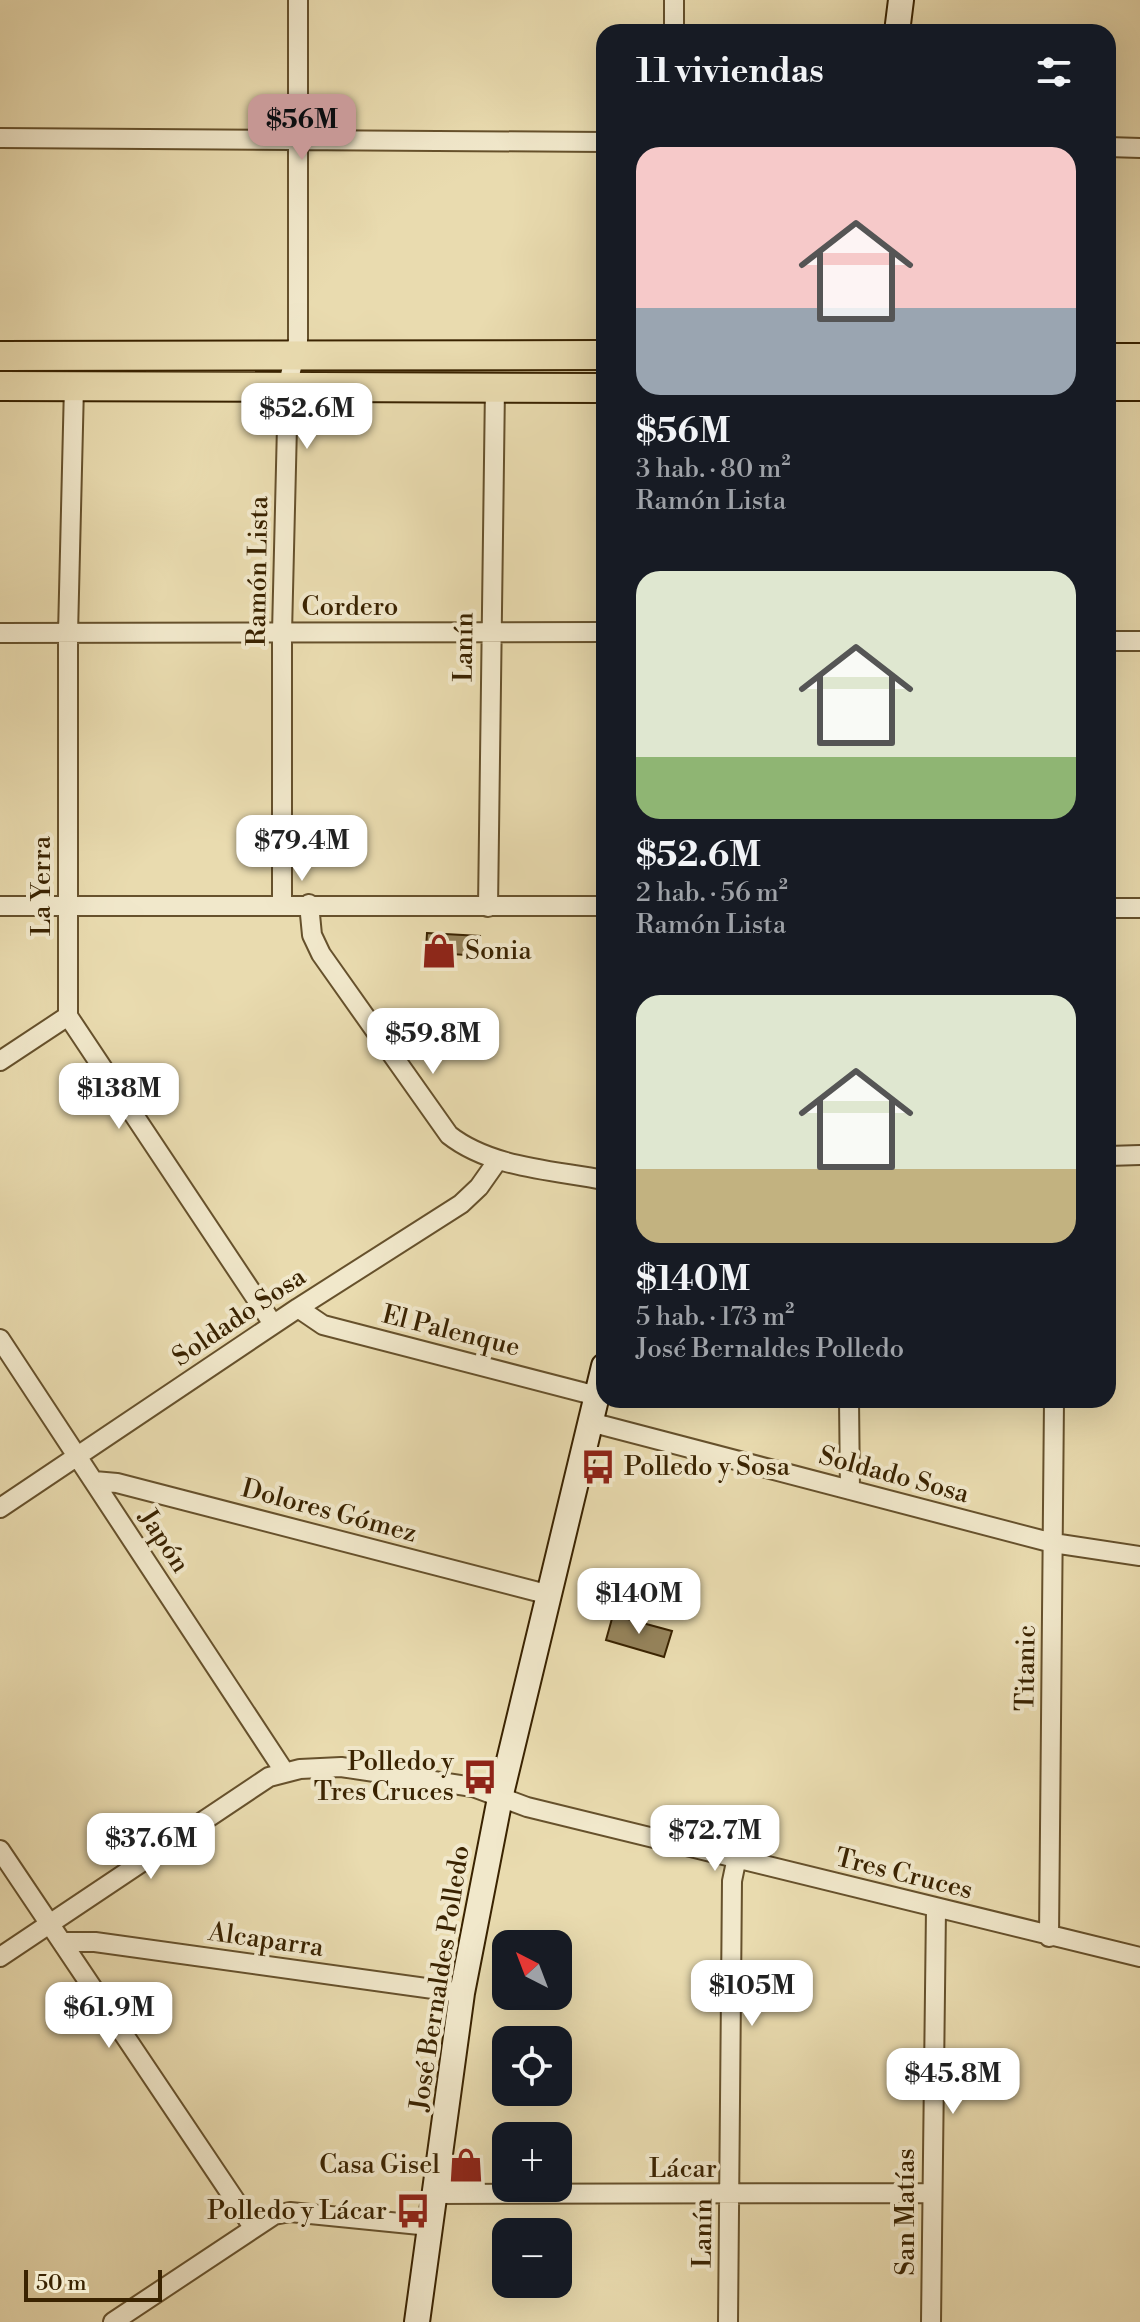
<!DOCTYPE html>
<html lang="es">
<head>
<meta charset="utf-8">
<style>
	body { margin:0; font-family:"Libre Bodoni",serif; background:#242831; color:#f1f3f6; height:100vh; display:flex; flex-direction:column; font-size:30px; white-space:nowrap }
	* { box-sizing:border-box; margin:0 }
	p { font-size:26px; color:#9ea1a6 }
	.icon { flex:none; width:44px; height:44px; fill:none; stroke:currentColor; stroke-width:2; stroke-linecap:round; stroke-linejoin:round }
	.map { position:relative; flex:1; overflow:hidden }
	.sheet { position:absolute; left:596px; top:24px; width:520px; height:1384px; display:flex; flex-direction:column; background:#171b24; border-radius:24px; box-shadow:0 8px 32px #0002 }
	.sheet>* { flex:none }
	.needle { width:52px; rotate:318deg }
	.tools { position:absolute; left:492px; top:1930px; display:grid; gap:16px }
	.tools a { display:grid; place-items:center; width:80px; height:80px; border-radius:16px; background:#171b24; box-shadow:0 8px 32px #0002; font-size:40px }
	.scale { position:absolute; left:24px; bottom:20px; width:138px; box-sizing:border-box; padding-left:8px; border:4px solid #3a2301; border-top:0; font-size:22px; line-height:28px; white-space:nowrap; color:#3a2301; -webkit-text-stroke:6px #f1e8cb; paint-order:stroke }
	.price { position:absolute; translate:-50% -68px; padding:0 18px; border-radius:16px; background:#fff; color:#222; font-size:26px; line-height:52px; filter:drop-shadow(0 2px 4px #0008) }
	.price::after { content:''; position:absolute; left:50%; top:48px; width:24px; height:18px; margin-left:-12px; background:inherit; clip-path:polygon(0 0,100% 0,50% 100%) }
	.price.active { background:#c59692; color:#111 }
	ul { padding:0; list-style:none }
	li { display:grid; align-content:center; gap:16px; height:424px; padding:0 40px }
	li span { display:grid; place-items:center; height:248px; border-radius:24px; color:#555 }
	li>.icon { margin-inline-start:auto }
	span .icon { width:144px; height:144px; fill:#fffc; stroke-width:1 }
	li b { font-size:34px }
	h2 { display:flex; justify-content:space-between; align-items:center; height:96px; padding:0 40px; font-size:34px }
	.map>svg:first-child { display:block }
</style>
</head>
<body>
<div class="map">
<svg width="1140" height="2322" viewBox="0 0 1140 2322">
	<rect width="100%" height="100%" fill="#e9dbaf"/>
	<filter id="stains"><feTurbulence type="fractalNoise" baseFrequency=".0025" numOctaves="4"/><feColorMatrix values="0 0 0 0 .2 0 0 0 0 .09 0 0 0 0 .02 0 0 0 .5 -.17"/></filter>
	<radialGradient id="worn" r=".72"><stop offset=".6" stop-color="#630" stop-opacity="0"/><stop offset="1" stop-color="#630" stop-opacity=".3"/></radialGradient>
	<path fill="#95835b" stroke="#3a2301" stroke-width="2" d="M427 933 480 936 479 956 452 954 451 969 425 967Z
		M613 1615 672 1631 664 1657 606 1640Z"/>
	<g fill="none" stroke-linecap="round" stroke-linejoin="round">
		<g stroke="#66512c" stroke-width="22">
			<path id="street" d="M674 32V0
				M0 138 604 142
				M1108 147 1140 148
				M74 386 68 634V1016L273 1324
				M0 633 604 632
				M1108 641H1140
				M282 904V633L288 384 298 341V0
				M309 904 312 935 321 954 449 1135C491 1168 553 1170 604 1180
				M0 906H604
				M488 907 495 387
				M1108 908H1140
				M0 1061 68 1016
				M1108 1156 1140 1155
				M298 1308 323 1325 597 1396
				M0 1339 284 1771
				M849 1400 850 1490
				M590 1422 1053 1543 1140 1556
				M94 1481 117 1483 550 1595
				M0 1508 298 1308 461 1204 479 1187 498 1160
				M0 1850 253 2227
				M1049 1937 1054 1400
				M62 1942H95L462 1993
				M0 1957 269 1777 300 1769 341 1767 473 1787 527 1807 1140 1957
				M434 2194 932 2193
				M113 2322 274 2215 290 2212 430 2226
				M728 2322 732 1881 737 1857
				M931 2322 936 1909"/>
		</g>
		<g stroke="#3a2301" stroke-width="28">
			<path id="secondary" d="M897 32 901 0
				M417 2322 462 1993 500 1798 604 1366"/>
		</g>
		<g stroke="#3a2301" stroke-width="32">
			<path id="primary" d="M0 356 604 355
				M1108 358H1140
				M0 386 604 388
				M1108 386H1140"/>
		</g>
		<use href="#street" stroke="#f1e8cb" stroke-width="18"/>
		<use href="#secondary" stroke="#f1e8cb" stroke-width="24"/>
		<use href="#primary" stroke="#e9dbaf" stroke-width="28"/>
	</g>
	<defs>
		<g id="shop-bare" transform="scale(2.76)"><path d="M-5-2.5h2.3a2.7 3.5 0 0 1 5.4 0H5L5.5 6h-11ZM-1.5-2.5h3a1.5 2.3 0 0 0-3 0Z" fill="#8f2418" stroke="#f1e8cb" stroke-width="2.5" paint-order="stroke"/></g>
		<g id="bus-bare" transform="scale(2.76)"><path d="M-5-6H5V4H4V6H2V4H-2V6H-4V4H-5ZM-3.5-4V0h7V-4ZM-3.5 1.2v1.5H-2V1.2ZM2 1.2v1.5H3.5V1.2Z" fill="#8f2418" stroke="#f1e8cb" stroke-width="2.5" paint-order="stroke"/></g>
	</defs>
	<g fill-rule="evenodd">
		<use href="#shop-bare" x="439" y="951"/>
		<use href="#bus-bare" x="598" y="1467"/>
		<use href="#bus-bare" x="480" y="1777"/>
		<use href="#shop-bare" x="466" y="2165"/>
		<use href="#bus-bare" x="413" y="2211"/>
	</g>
	<g text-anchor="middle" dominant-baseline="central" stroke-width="8" stroke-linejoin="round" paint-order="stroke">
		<g font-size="26" fill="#3a2301" stroke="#f1e8cb">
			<text transform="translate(258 571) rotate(-89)">Ramón Lista</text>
			<text x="350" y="607">Cordero</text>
			<text transform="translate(464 647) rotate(-89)">Lanín</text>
			<text transform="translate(42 886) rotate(-90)">La Yerra</text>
			<text transform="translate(239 1317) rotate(-34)">Soldado Sosa</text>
			<text transform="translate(451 1331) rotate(14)">El Palenque</text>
			<text transform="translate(894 1475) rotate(15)">Soldado Sosa</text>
			<text transform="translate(329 1511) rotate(15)">Dolores Gómez</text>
			<text transform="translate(164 1541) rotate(57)">Japón</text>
			<text transform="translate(1026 1668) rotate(-89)">Titanic</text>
			<text transform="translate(904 1874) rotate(14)">Tres Cruces</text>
			<text transform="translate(266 1940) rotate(8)">Alcaparra</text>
			<text transform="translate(440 1978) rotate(-81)">José Bernaldes Polledo</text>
			<text x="683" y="2169">Lácar</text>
			<text transform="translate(906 2212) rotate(-90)">San Matías</text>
			<text transform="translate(703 2233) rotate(-89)">Lanín</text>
		</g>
		<g font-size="26" fill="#3a2301" stroke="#f1e8cb" text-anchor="end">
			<text x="465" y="951" text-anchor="start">Sonia</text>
			<text x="624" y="1467" text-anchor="start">Polledo y Sosa</text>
			<text x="454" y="1762">Polledo y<tspan x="454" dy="30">Tres Cruces</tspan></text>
			<text x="440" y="2165">Casa Gisel</text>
			<text x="387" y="2211">Polledo y Lácar</text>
		</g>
	</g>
	<rect width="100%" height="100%" filter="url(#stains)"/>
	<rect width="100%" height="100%" fill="url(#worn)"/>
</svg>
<div class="tools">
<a><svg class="needle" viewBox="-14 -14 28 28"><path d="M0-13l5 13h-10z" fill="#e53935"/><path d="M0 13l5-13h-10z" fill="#9ea1a6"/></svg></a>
<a><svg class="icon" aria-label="locate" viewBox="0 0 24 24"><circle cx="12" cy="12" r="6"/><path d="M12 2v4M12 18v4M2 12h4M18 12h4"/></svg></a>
<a>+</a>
<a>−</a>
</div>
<div class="scale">50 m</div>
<b class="price active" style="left:302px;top:162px">$56M</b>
<b class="price" style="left:307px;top:451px">$52.6M</b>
<b class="price" style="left:302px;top:883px">$79.4M</b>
<b class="price" style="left:433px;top:1076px">$59.8M</b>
<b class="price" style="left:119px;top:1131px">$138M</b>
<b class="price" style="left:639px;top:1636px">$140M</b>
<b class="price" style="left:715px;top:1873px">$72.7M</b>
<b class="price" style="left:151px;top:1881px">$37.6M</b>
<b class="price" style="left:752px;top:2028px">$105M</b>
<b class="price" style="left:109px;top:2050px">$61.9M</b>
<b class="price" style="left:953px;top:2116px">$45.8M</b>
<section class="sheet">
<h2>11 viviendas<svg class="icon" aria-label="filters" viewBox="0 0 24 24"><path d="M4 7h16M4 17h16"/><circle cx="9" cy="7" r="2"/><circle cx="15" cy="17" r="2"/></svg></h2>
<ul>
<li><span style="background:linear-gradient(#f6c9c9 65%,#9aa5b1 0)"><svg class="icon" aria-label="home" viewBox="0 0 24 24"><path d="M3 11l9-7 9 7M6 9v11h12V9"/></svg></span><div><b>$56M</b><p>3 hab. · 80 m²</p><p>Ramón Lista</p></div></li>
<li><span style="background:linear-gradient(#dfe7d0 75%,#8fb573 0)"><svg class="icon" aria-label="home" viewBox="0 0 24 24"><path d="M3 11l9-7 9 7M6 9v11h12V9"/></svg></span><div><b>$52.6M</b><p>2 hab. · 56 m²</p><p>Ramón Lista</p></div></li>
<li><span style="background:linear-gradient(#dfe7d0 70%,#c2b280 0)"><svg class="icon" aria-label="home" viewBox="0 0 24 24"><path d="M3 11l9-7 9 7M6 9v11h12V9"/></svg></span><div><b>$140M</b><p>5 hab. · 173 m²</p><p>José Bernaldes Polledo</p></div></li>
</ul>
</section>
</div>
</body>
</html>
